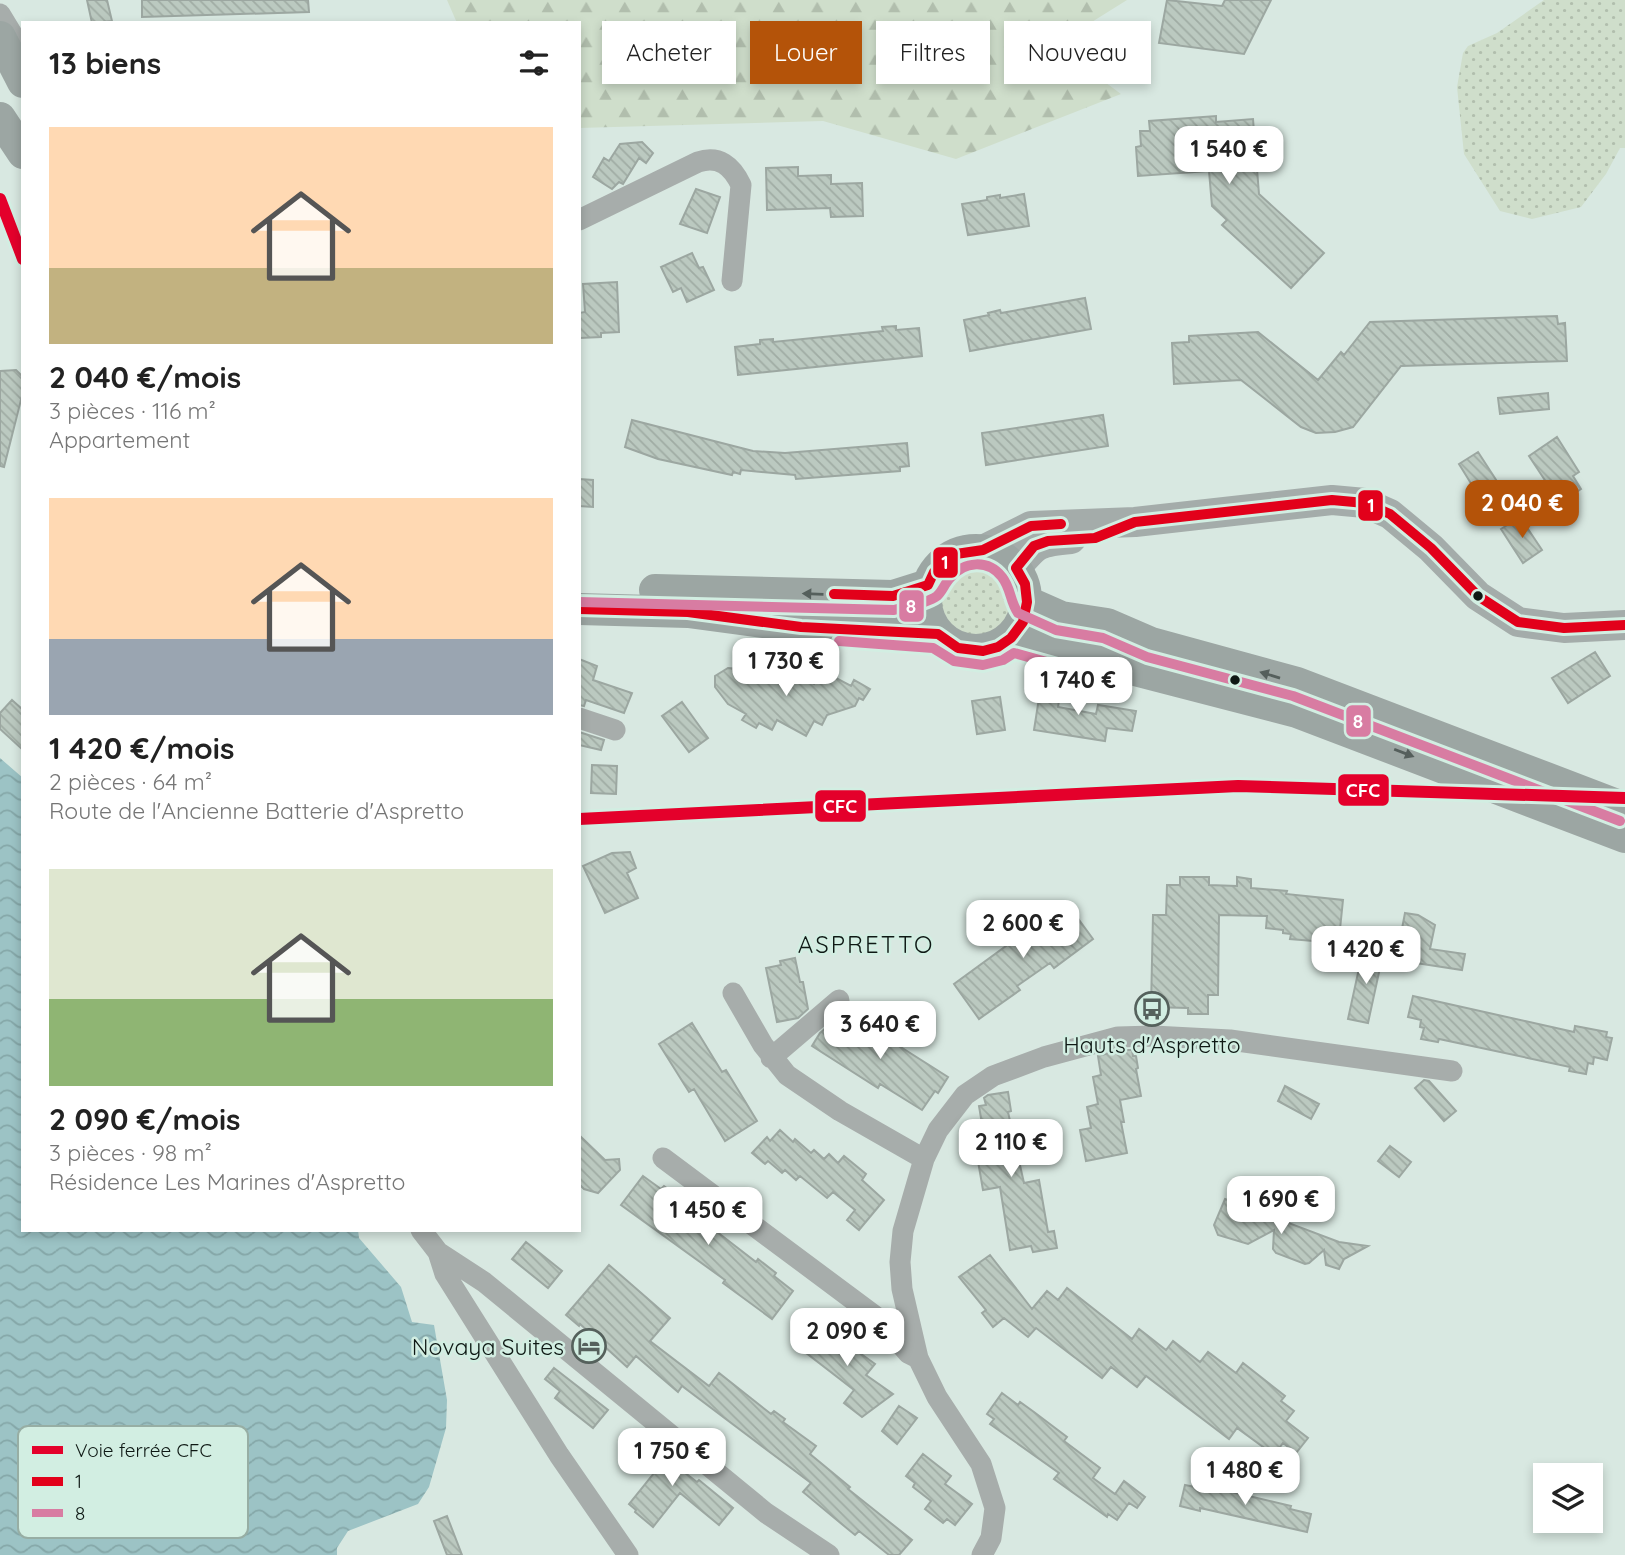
<!DOCTYPE html>
<html lang="fr">
<head>
<meta charset="utf-8">
<style>
	body { margin:0; font-family:Quicksand,sans-serif; background:#f2f2f2; color:#222; height:100vh; display:flex; flex-direction:column; font-size:26px; white-space:nowrap }
	* { box-sizing:border-box; margin:0 }
	p { font-size:23px; color:#767676 }
	.icon { flex:none; width:38px; height:38px; fill:none; stroke:currentColor; stroke-width:2; stroke-linecap:round; stroke-linejoin:round }
	.map { position:relative; flex:1; overflow:hidden }
	.sheet { position:absolute; left:21px; top:21px; width:560px; height:1211px; display:flex; flex-direction:column; background:#fff; border-radius:0px; box-shadow:0 4px 10px #0003 }
	.sheet>* { flex:none }
	.banner { position:absolute; left:602px; top:21px; width:665px; height:63px; display:flex; gap:14px }
	.controls { position:absolute; left:1533px; top:1463px; display:grid; gap:14px }
	.controls a { display:grid; place-items:center; width:70px; height:70px; border-radius:0px; background:#fff; box-shadow:0 4px 10px #0003; font-size:35px }
	.price { position:absolute; translate:-50% -60px; padding:0 16px; border-radius:14px; background:#fff; color:#222; font-size:23px; line-height:46px; filter:drop-shadow(0 2px 4px #0008) }
	.price::after { content:''; position:absolute; left:50%; top:42px; width:21px; height:16px; margin-left:-10px; background:inherit; clip-path:polygon(0 0,100% 0,50% 100%) }
	.price.current { background:#b45309; color:#fff }
	ul { padding:0; list-style:none }
	li { display:grid; align-content:center; gap:14px; height:371px; padding:0 28px }
	li span { display:grid; place-items:center; height:217px; border-radius:0px; color:#555 }
	li>.icon { margin-inline-start:auto }
	span .icon { width:126px; height:126px; fill:#fffc; stroke-width:1 }
	li b { font-size:30px }
	h2 { display:flex; justify-content:space-between; align-items:center; height:84px; padding:0 28px; font-size:30px }
	.tag { padding:0 24px; border-radius:0px; background:#fff; box-shadow:0 4px 10px #0003; font-size:24px; line-height:63px }
	.tag.current { background:#b45309; color:#fff }
	.map>svg:first-child { display:block }
</style>
</head>
<body>
<div class="map">
<svg width="1625" height="1555" viewBox="0 0 1625 1555">
	<defs>
		<pattern id="grass-dots" width="8" height="8" patternUnits="userSpaceOnUse" patternTransform="scale(1.75)"><rect width="8" height="8" fill="#cfdecb"/><path d="M2 2h.1M6 6h.1" fill="none" stroke="#b1bead" stroke-width="1.8" stroke-linecap="round"/></pattern>
		<pattern id="forest-firs" width="22" height="20" patternUnits="userSpaceOnUse" patternTransform="scale(1.75)"><rect width="22" height="20" fill="#cfdecb"/><path d="M5 1l3.5 6h-7zM16 11l3.5 6h-7z" fill="#b1bead"/></pattern>
		<pattern id="water-waves" width="16" height="10" patternUnits="userSpaceOnUse" patternTransform="scale(1.75)"><rect width="16" height="10" fill="#9cc3c5"/><path d="M0 5q4-4 8 0t8 0" fill="none" stroke="#85a7a8"/></pattern>
		<pattern id="building-back-hatch" width="6" height="6" patternUnits="userSpaceOnUse" patternTransform="scale(1.75)"><rect width="6" height="6" fill="#bbc9c0"/><path d="M-1 5l2 2M0 0l6 6M5-1l2 2" fill="none" stroke="#a0aca4"/></pattern>
	</defs>
	<rect width="100%" height="100%" fill="#d8e8e1"/>
	<path fill="url(#grass-dots)" d="M1544 0H1625V148H1620L1606 174 1581 207 1532 219 1500 211 1464 154 1457 87 1463 53 1468 46 1497 33Z
		M939 600a37 37 0 1 1 74 0a37 37 0 1 1-74 0Z"/>
	<path fill="url(#forest-firs)" d="M447 0H1127L1055 45 1121 94 956 159 823 121 579 128V23H457Z"/>
	<path fill="url(#water-waves)" d="M0 758 23 778V1230H358L359 1238 401 1287 412 1322 434 1325 447 1400 446 1428 429 1487 418 1504 348 1531 337 1548V1555H0Z"/>
	<path fill="url(#building-back-hatch)" stroke="#9ca7a1" stroke-width="2" d="M87 0H107L112 21 92 23Z
		M142 0H308L309 12 142 17Z
		M1167 0 1222 6 1225 0H1271L1244 54 1159 43Z
		M1216 116V122L1253 119 1259 194 1324 253 1291 288 1222 225 1227 220 1212 206 1209 171 1138 176 1136 147 1141 146 1140 131H1150L1149 121Z
		M642 142 653 153 646 163 639 158 623 184 619 182 612 189 593 177 604 158 609 161 620 144Z
		M798 167V176L831 175V184L862 183 863 216 831 217 830 208 767 210 766 168Z
		M696 189 720 197 707 233 680 224Z
		M1024 194 1029 226 968 235 962 204 987 200V197L1000 195V198Z
		M692 253 699 268 703 267 714 290 687 302 681 288 673 292 661 267Z
		M617 282 619 332 601 333V337L580 338 579 313 585 312 583 284Z
		M1085 298 1091 329 970 351 964 320 989 315 988 313 1000 310 1001 313Z
		M1557 316 1558 324 1565 323 1567 361 1401 366 1353 427 1335 432 1316 433 1301 427 1241 380 1174 384 1172 343 1189 342V336L1258 332 1318 380 1341 352 1344 355 1370 322Z
		M896 326V330L919 328 922 356 738 375 735 347 760 344V340L773 339V342L883 331 882 327Z
		M16 370 23 377V392L4 467 0 466V371Z
		M1548 393 1549 409 1500 414 1498 398Z
		M1103 415 1108 446 986 465 982 433Z
		M632 420 753 451 785 453 907 443 909 466 900 467V471L796 479 795 475 741 470 740 474 733 472 732 475 658 459 625 447Z
		M1557 437 1579 472 1573 476 1581 489 1560 503 1529 456Z
		M1478 452 1500 486 1480 498 1459 464Z
		M579 479 593 480V507L579 506Z
		M1520 517 1542 550 1523 563 1501 529Z
		M1595 652 1610 676 1568 703 1552 678Z
		M579 659 597 666 593 680 632 693 624 713 586 700 584 706 579 705Z
		M728 668 782 673 796 681 800 676 814 684 818 677 836 678 851 686 854 680 870 689 863 700 859 698 855 706 827 715 822 725 814 721 806 736 777 720 772 730 759 723 756 728 742 720 746 714 728 704 715 687V676Z
		M1042 679 1062 682 1058 707 1096 714 1098 705 1136 711 1132 731 1107 728 1105 741 1034 730Z
		M1000 697 1005 730 977 734 972 701Z
		M12 700 23 710V750L0 729V713Z
		M682 702 708 738 689 752 662 716Z
		M579 732 604 740 601 750 579 745Z
		M592 765 617 766 616 794 591 793Z
		M630 852 636 868 627 873 638 898 605 913 583 866 612 853Z
		M1180 877H1209V885L1237 886V877L1251 879V888L1287 891 1286 894 1343 900 1340 929 1334 928 1333 937 1314 936 1313 941 1290 939 1291 934 1283 933V930L1266 928 1267 916 1219 915 1218 995H1208V1014H1188V1008L1151 1007 1153 915H1166L1167 885H1180Z
		M1066 902 1093 939 1054 968 1050 963 1017 986 1020 990 979 1019 954 984Z
		M1405 913 1418 915 1435 925 1430 949 1465 954 1462 970 1396 960Z
		M1363 950 1383 954 1368 1023 1348 1019Z
		M795 958 800 982H803L808 1009 798 1018 777 1022 766 968 781 965 780 961Z
		M1413 996 1574 1032 1575 1026 1607 1032 1606 1037 1612 1038 1607 1060 1594 1057 1593 1064 1588 1063 1586 1074 1569 1071 1570 1067 1439 1039 1438 1042 1421 1039 1424 1028 1420 1027 1421 1020 1408 1017Z
		M842 1015 864 1029 866 1026 890 1043 891 1041 948 1077 938 1093 935 1091 922 1110 880 1084 878 1088 812 1046 820 1033Z
		M692 1023 722 1072 726 1070 757 1121 725 1141 694 1089 689 1092 659 1044Z
		M1120 1050H1132L1133 1056H1136L1138 1068 1136 1069 1141 1096 1120 1100 1124 1122H1121L1127 1153 1086 1161 1080 1130 1091 1128 1087 1107 1098 1104 1093 1077 1101 1075 1098 1056Z
		M1424 1080 1429 1081 1456 1111 1444 1121 1415 1088Z
		M1285 1086 1319 1104 1311 1119 1278 1101Z
		M1008 1092 1011 1111 1008 1112 1024 1183 1039 1180 1048 1232 1054 1231 1057 1248 1033 1252 1031 1246 1010 1250 1000 1187 983 1190 975 1144 985 1142 979 1106 986 1105 984 1098 988 1095Z
		M780 1130 793 1142 795 1139 811 1153 814 1150 824 1159 829 1154 838 1163 844 1156 866 1174 862 1180 884 1200 859 1230 847 1220 855 1210 833 1192 827 1198 800 1176 796 1180 785 1170 782 1173 768 1161 765 1164 752 1153 767 1137 770 1141Z
		M579 1135 605 1160 619 1159 620 1170 598 1193 584 1189 579 1184Z
		M1390 1146 1411 1162 1399 1177 1378 1161Z
		M643 1176 661 1189 664 1186 680 1198 677 1201 756 1262 758 1259 776 1273 774 1276 793 1291 772 1319 723 1283 725 1280 621 1205Z
		M1225 1199 1339 1242 1368 1246 1344 1259 1339 1269 1326 1265 1324 1250 1309 1263 1305 1264 1276 1253 1273 1249 1274 1230 1248 1244 1218 1235 1214 1225Z
		M526 1242 562 1271 548 1288 512 1259Z
		M990 1255 1032 1309 1047 1291 1058 1300 1067 1288 1132 1339 1139 1329 1166 1350 1173 1341 1200 1362 1208 1352 1236 1373 1243 1363 1285 1396 1281 1401 1294 1411 1286 1421 1308 1438 1296 1453 1283 1443 1274 1455 1237 1428 1229 1439 1146 1376 1137 1387 1111 1367 1102 1378 1036 1328 1028 1337 1004 1318 993 1327 982 1313 986 1310 959 1277Z
		M609 1265 670 1318 650 1341 709 1386 719 1373 771 1414 774 1411 785 1419 783 1422 816 1446 810 1454 850 1487 848 1489 912 1540 899 1555H889L859 1531 855 1535 803 1492 811 1483 682 1386 678 1392 636 1356 627 1367 580 1324 579 1326 566 1315Z
		M822 1323 841 1337 843 1335 861 1347 857 1351 875 1364 866 1375 893 1394 862 1417 844 1403 854 1390 801 1349Z
		M554 1368 608 1410 593 1428 555 1398 560 1391 545 1379Z
		M1002 1393 1018 1405 1020 1402 1034 1412 1067 1437 1064 1441 1100 1468 1093 1478 1115 1494 1124 1481 1145 1497 1137 1508 1129 1503 1117 1520 1108 1514 1107 1517 1054 1479 1059 1473 990 1424 994 1419 987 1414Z
		M899 1406 917 1418 897 1444 882 1431Z
		M643 1436 669 1457 667 1459 697 1482 699 1480 733 1508 719 1525 680 1493 653 1527 635 1512 636 1510 629 1504 655 1472 630 1453Z
		M923 1454 951 1476 945 1484 972 1504 955 1525 947 1519 943 1523 925 1509 931 1501 913 1487 915 1483 906 1476Z
		M1185 1485 1205 1489 1206 1486 1291 1506 1290 1509 1311 1514 1307 1532 1200 1508V1511L1180 1506Z
		M447 1516 462 1555H447L434 1521Z"/>
	<g fill="none" stroke-linecap="round" stroke-linejoin="round">
		<path stroke="#a7adab" stroke-width="21" d="M0 14 20 47
			M579 220 698 162C719 155 732 166 741 185L732 281
			M579 718 615 730
			M733 993 763 1045 787 1075 840 1111 924 1159
			M771 1058 839 1000
			M663 1158 879 1319 908 1353 918 1358
			M421 1230 438 1252 445 1274 559 1455 628 1555
			M438 1252 484 1282 766 1513 829 1555
			M982 1555 991 1538 995 1508 981 1464 937 1397 918 1358 902 1289 900 1262 903 1231 924 1159 938 1130 965 1095 993 1076 1044 1057 1118 1037 1153 1036 1230 1040 1452 1071"/>
		<path stroke="#a4acaa" stroke-width="30" d="M983 550 1031 526 1135 522 1332 500 1365 503 1390 514 1431 548 1478 596 1518 622 1564 628 1625 625
			M1016 568C1037 543 1038 542 1071 539"/>
		<path stroke="#9ca6a3" stroke-width="32" d="M0 37 23 82
			M0 118 23 153
			M926 600a50 50 0 1 1 100 0a50 50 0 1 1-100 0Z
			M655 590 893 596 928 585
			M1027 602 1061 617 1107 624 1151 643 1297 683 1625 808
			M579 609 688 612 801 627 938 634
			M1011 638 1297 712 1625 837"/>
		<g stroke="#d2eee2" stroke-width="16">
			<path id="bus-1" d="M834 594 893 596 928 585 934 572 956 554 983 550 1031 526 1061 524
				M579 609 688 612 801 627 938 634 958 648 983 651 998 647 1011 638 1023 622 1027 602 1025 584 1016 568 1034 546 1048 541 1095 538 1135 522 1332 500 1365 503 1390 514 1431 548 1478 596 1518 622 1564 628 1625 625"/>
		</g>
		<g stroke="#d2eee2" stroke-width="16">
			<path id="bus-2" d="M579 602 894 610C906 607 926 604 937 596 942 592 945 583 950 578 964 561 988 559 1002 577 1011 588 1010 602 1018 613L1056 630 1103 638 1147 657 1293 696 1620 821
				M839 641 933 648 954 661 983 665 1003 660 1014 653 1093 675"/>
		</g>
		<use href="#bus-1" stroke="#e2001a" stroke-width="10"/>
		<use href="#bus-2" stroke="#d87ca2" stroke-width="10"/>
		<g stroke="#d2eee2" stroke-width="18">
			<path id="rail-1" d="M0 199 23 259
				M579 819 1238 786 1625 798"/>
		</g>
		<use href="#rail-1" stroke="#e4002b" stroke-width="12"/>
	</g>
	<defs><path id="oneway-solid" d="M-6-.8H1V-3.2L6.5 0L1 3.2V.8H-6Z" transform="scale(1.75)"/></defs>
	<g fill="#555f5c">
		<use href="#oneway-solid" transform="translate(813 594) rotate(-178)"/>
		<use href="#oneway-solid" transform="translate(1270 675) rotate(-163)"/>
		<use href="#oneway-solid" transform="translate(1404 753) rotate(21)"/>
	</g>
	<defs>
		<g id="bus-ring" transform="scale(1.75)"><circle r="9.5" fill="#d2eee2" stroke="#55615c" stroke-width="1.5"/><path d="M-5-6H5V4H4V6H2V4H-2V6H-4V4H-5ZM-3.5-4V0h7V-4ZM-3.5 1.2v1.5H-2V1.2ZM2 1.2v1.5H3.5V1.2Z" fill="#55615c"/></g>
		<g id="hotel-ring" transform="scale(1.75)"><circle r="9.5" fill="#d2eee2" stroke="#55615c" stroke-width="1.5"/><path d="M-6-4.5h1.5V1H6V5H4.5V3h-9V5H-6ZM-4 0a1.8 1.8 0 1 1 3.6 0ZM.5 0V-2.5h3Q6-2.5 6 0Z" fill="#55615c"/></g>
	</defs>
	<g fill-rule="evenodd">
		<use href="#bus-ring" x="1152" y="1009"/>
		<use href="#hotel-ring" x="589" y="1346"/>
	</g>
	<g fill="#0e1814" stroke="#d2eee2" stroke-width="2.5">
		<circle cx="1478" cy="596" r="6"/>
		<circle cx="1235" cy="680" r="6"/>
	</g>
	<g text-anchor="middle" dominant-baseline="central" stroke-width="5" stroke-linejoin="round" paint-order="stroke">
		<g font-size="23" fill="#0e1814" stroke="#d2eee2">
			<text x="1152" y="1044">Hauts d'Aspretto</text>
			<text x="564" y="1346" text-anchor="end">Novaya Suites</text>
		</g>
		<g font-size="24" letter-spacing="2" fill="#0e1814" stroke="#d2eee2">
			<text x="866" y="944">ASPRETTO</text>
		</g>
	</g>
	<rect x="18" y="1426" width="230" height="112" rx="10" fill="#d2eee2" stroke="#97aea4" stroke-width="2"/>
	<rect x="32" y="1446" width="31" height="8" fill="#e4002b"/>
	<rect x="32" y="1477" width="31" height="9" fill="#e2001a"/>
	<rect x="32" y="1509" width="31" height="8" fill="#d87ca2"/>
	<g font-size="19" fill="#0e1814">
		<text x="75" y="1457">Voie ferrée CFC</text>
		<text x="75" y="1488">1</text>
		<text x="75" y="1520">8</text>
	</g>
	<g stroke="#d2eee2" stroke-width="2.5">
		<rect x="1357" y="489" width="27" height="33" rx="7" fill="#e2001a"/>
		<rect x="932" y="546" width="27" height="33" rx="7" fill="#e2001a"/>
		<rect x="898" y="589" width="27" height="34" rx="7" fill="#d87ca2"/>
		<rect x="1345" y="704" width="27" height="34" rx="7" fill="#d87ca2"/>
		<rect x="1337" y="773" width="53" height="34" rx="7" fill="#e4002b"/>
		<rect x="814" y="789" width="53" height="34" rx="7" fill="#e4002b"/>
	</g>
	<g font-size="19" text-anchor="middle" font-weight="bold" fill="#fff">
		<text x="1371" y="512">1</text>
		<text x="945" y="569">1</text>
		<text x="911" y="613">8</text>
		<text x="1358" y="728">8</text>
		<text x="1363" y="797">CFC</text>
		<text x="840" y="813">CFC</text>
	</g>
</svg>
<div class="controls">
<a><svg class="icon" aria-label="layers" viewBox="0 0 24 24"><path d="M12 4l9 5-9 5-9-5zM3 14l9 5 9-5"/></svg></a>
</div>
<b class="price" style="left:1229px;top:186px">1 540 €</b>
<b class="price current" style="left:1522px;top:540px">2 040 €</b>
<b class="price" style="left:786px;top:698px">1 730 €</b>
<b class="price" style="left:1078px;top:717px">1 740 €</b>
<b class="price" style="left:1023px;top:960px">2 600 €</b>
<b class="price" style="left:1366px;top:986px">1 420 €</b>
<b class="price" style="left:880px;top:1061px">3 640 €</b>
<b class="price" style="left:1011px;top:1179px">2 110 €</b>
<b class="price" style="left:1281px;top:1236px">1 690 €</b>
<b class="price" style="left:708px;top:1247px">1 450 €</b>
<b class="price" style="left:847px;top:1368px">2 090 €</b>
<b class="price" style="left:672px;top:1488px">1 750 €</b>
<b class="price" style="left:1245px;top:1507px">1 480 €</b>
<div class="banner">
<a class="tag">Acheter</a>
<a class="tag current">Louer</a>
<a class="tag">Filtres</a>
<a class="tag">Nouveau</a>
</div>
<section class="sheet">
<h2>13 biens<svg class="icon" aria-label="filters" viewBox="0 0 24 24"><path d="M4 7h16M4 17h16"/><circle cx="9" cy="7" r="2"/><circle cx="15" cy="17" r="2"/></svg></h2>
<ul>
<li><span style="background:linear-gradient(#ffd9b3 65%,#c2b280 0)"><svg class="icon" aria-label="home" viewBox="0 0 24 24"><path d="M3 11l9-7 9 7M6 9v11h12V9"/></svg></span><div><b>2 040 €/mois</b><p>3 pièces · 116 m²</p><p>Appartement</p></div></li>
<li><span style="background:linear-gradient(#ffd9b3 65%,#9aa5b1 0)"><svg class="icon" aria-label="home" viewBox="0 0 24 24"><path d="M3 11l9-7 9 7M6 9v11h12V9"/></svg></span><div><b>1 420 €/mois</b><p>2 pièces · 64 m²</p><p>Route de l'Ancienne Batterie d'Aspretto</p></div></li>
<li><span style="background:linear-gradient(#dfe7d0 60%,#8fb573 0)"><svg class="icon" aria-label="home" viewBox="0 0 24 24"><path d="M3 11l9-7 9 7M6 9v11h12V9"/></svg></span><div><b>2 090 €/mois</b><p>3 pièces · 98 m²</p><p>Résidence Les Marines d'Aspretto</p></div></li>
</ul>
</section>
</div>
</body>
</html>
